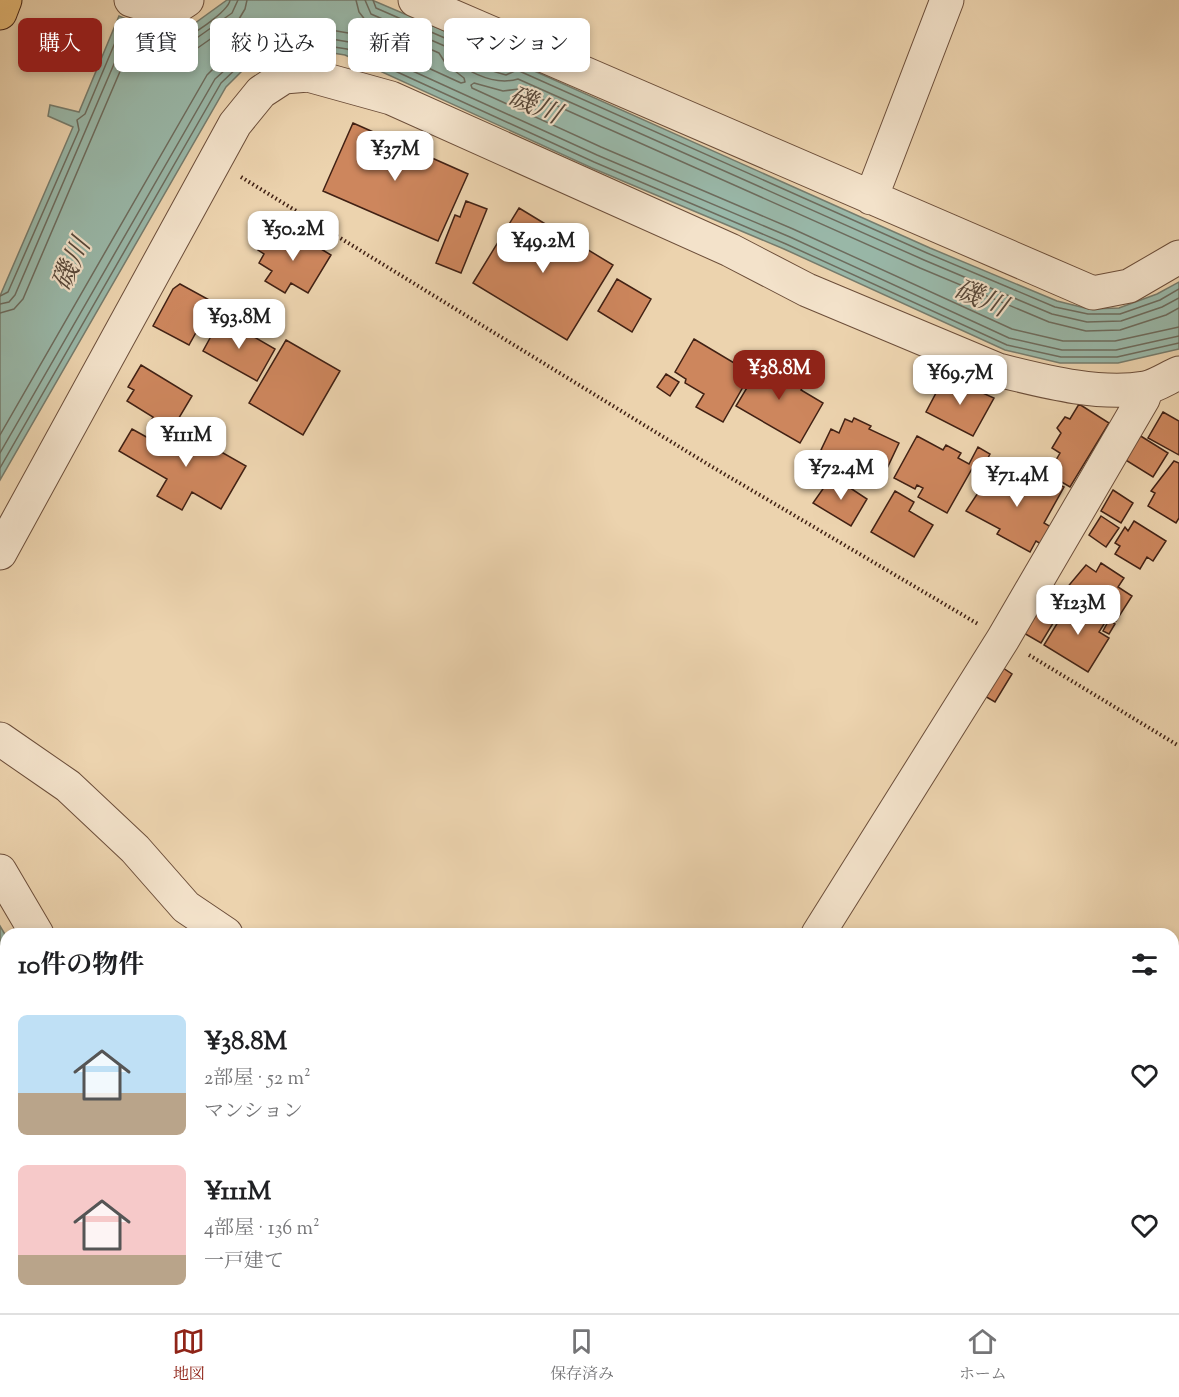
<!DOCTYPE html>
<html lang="ja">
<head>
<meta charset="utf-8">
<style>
	body { margin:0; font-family:"Sorts Mill Goudy","Noto Serif JP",serif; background:#f6f6f6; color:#202124; height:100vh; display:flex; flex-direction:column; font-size:22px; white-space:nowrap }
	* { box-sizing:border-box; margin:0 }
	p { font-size:20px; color:#757577 }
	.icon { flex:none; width:33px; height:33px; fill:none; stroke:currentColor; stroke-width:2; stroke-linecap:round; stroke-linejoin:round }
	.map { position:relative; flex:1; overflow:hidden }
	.details { position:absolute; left:0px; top:928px; width:1179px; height:386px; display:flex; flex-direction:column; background:#fff; border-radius:18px 18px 0 0; box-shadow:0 3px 9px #0003 }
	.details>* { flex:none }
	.top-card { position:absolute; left:18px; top:18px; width:600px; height:54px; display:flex; gap:12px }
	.price { position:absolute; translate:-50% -51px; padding:0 14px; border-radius:12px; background:#fff; color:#222; font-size:20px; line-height:39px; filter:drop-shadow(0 2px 3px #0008) }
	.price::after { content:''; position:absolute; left:50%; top:36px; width:18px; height:14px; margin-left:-9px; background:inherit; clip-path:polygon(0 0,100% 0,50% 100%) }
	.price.active { background:#8f2418; color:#fff }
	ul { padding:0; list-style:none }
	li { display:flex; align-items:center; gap:18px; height:150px; padding:0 18px }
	li span { display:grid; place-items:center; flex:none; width:168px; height:120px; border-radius:9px; color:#555 }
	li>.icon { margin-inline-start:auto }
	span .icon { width:72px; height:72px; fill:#fffc; stroke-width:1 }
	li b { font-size:26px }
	h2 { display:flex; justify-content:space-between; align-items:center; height:72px; padding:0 18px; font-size:26px }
	.pill { padding:0 21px; border-radius:9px; background:#fff; box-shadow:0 3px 9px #0003; font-size:21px; line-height:54px }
	.pill.active { background:#8f2418; color:#fff }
	.dock { display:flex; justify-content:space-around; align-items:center; height:84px; border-top:2px solid #e0e0e0; background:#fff; font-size:16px; color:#757577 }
	.dock a { display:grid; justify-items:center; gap:3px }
	.dock .active { color:#8f2418 }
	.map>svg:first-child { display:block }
</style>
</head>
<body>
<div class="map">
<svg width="1179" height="1313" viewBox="0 0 1179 1313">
	<rect width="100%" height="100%" fill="#ecd3ae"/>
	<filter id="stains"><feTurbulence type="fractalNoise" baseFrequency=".00333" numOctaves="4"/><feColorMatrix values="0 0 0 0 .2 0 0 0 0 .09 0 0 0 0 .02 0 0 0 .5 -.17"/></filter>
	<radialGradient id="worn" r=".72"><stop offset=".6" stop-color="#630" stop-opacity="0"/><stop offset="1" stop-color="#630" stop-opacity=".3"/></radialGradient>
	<path fill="#99b8a9" stroke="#767c6d" stroke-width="1.5" d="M227 0H372L461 38 462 48 478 60 507 69 512 61 930 248 1057 301 1089 309 1119 308 1157 294 1179 282V349L1118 363H1060L1005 350 784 249 592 168 345 55 295 47 259 54 226 87 0 480V296L73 127 48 116 50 105 79 112 119 16 173 39Z
		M0 926 6 936V1032L0 1022Z
		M6 1235V1308H9L5 1313H0V1242Z"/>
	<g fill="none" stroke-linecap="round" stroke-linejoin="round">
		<path stroke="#6d6c5e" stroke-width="1.5" d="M365 0 371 14 447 47C458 71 494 86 518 79L924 260 1052 314 1087 322 1121 321 1162 307 1179 298
			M373 0 376 8 454 42C463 63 484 69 506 75L517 70 927 253 1055 307 1088 314H1120L1160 300 1179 289
			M0 296 8 292 79 130 77 120 85 114 122 26 175 45C187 38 229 12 230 0
			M0 304 9 302 15 295 126 36 168 52H177L232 13 238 0
			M1179 308 1166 315 1120 330 1086 331 1049 322 920 268 519 89 503 91 474 83 471 85 472 88 601 147 793 229 1012 329 1063 341H1115L1179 327
			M0 313 14 309 23 299 130 48 167 61H179L239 19 245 9 247 0
			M0 435 207 75 248 34 296 24 354 34 461 83 465 82 464 78 446 64 439 53 366 21 359 12 356 0
			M0 453 215 79 257 41 296 33 349 42 597 155 790 237 1009 338 1062 350H1116L1179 336
			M0 468 221 83 258 48 295 41 347 49 594 162 786 244 1007 345 1061 357H1117L1179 343"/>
	</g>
	<path fill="#cd865d" stroke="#412114" stroke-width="1.5" d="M353 123 468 174 438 241 323 191Z
		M466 201 487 209 461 273 436 263 455 215 460 217Z
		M519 208 613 265 567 340 473 283Z
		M285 227 331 255 308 293 291 283 285 293 265 281 272 271 259 263 264 254 258 250 265 240 273 246Z
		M617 279 651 299 632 332 598 311Z
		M180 284 213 302 189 345 153 326 173 289Z
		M221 318 275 349 257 381 203 351Z
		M694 339 751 373 723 422 696 407 704 394 685 383 686 379 675 372Z
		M286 340 340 371 303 435 249 403Z
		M769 351 786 362 775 381 783 386 788 377 804 386 801 390 823 403 800 443 736 406Z
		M141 365 192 396 170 433 151 421 153 417 127 401 134 390 128 387Z
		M666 374 679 382 670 396 657 387Z
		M945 376 994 398 973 436 926 412Z
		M1079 404 1109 423 1070 487 1048 474 1060 453 1052 448 1061 433 1057 428 1065 417 1070 419Z
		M1163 412 1179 421V455L1148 438Z
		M854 418 871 426 869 429 899 443 882 479 851 465 849 470 834 463 837 458 821 450 831 429 839 433 845 419 852 422Z
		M132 429 168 449 181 429 246 466 221 509 192 492 182 510 157 496 167 479 119 451Z
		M1139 435 1168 453 1153 477 1124 459Z
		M917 436 943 450 946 445 961 453 958 458 969 464 978 447 990 454 981 471 973 467 947 513 918 497 923 488 917 485 915 489 894 478Z
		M1174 461 1179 463V518L1176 523 1148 506 1155 493 1151 491Z
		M993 470 1028 489 1037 472 1064 487 1044 523 1051 527 1041 544 1036 541 1030 552 997 534 1000 529 966 511Z
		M832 476 867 499 851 526 813 503Z
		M1113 490 1133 503 1121 523 1101 511Z
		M895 491 914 502 909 511 933 525 914 557 871 532Z
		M1101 516 1119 528 1106 547 1089 535Z
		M1134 521 1166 541 1153 561 1147 557 1140 569 1115 554 1120 546 1115 543 1125 527 1128 531Z
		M1101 563 1124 578 1118 587 1132 596 1116 621 1065 590 1086 565 1096 572Z
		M1072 599 1106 621 1099 632 1109 638 1088 672 1044 645Z
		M1036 609 1055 620 1041 643 1022 632Z
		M1109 620 1115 624 1109 634 1103 631Z
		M994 662 1012 674 995 702 976 691Z"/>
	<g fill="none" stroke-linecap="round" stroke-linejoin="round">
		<g stroke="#6c4e3a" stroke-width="35">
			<path id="minor" d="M131 0 169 12 187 0
				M415 0 1093 293 1129 286 1179 257
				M871 198 947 0
				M0 553 235 124 261 92 284 77 308 75 391 98 730 250 807 290 998 370C1043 381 1099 396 1145 388 1156 386 1169 377 1179 373
				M0 739 68 786 135 849 186 907 226 934
				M0 871 37 934
				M818 934 1003 639 1143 399 1147 388
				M833 1308 842 1313
				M36 1313 41 1308
				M768 1313 771 1308"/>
		</g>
		<g stroke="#412114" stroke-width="35">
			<path id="major" d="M0 13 5 0"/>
		</g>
		<path stroke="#412114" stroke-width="4" stroke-dasharray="1.5 3" stroke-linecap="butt" d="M241 177 709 465 978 624
			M1029 655 1179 746"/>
		<use href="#minor" stroke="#f3e2ca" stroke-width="33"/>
		<use href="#major" stroke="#e6ba77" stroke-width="33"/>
	</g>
	<g text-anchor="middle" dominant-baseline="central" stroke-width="4.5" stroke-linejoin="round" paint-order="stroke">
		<g font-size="27" font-style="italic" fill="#574739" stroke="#f3e2ca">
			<text transform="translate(534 107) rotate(23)">磯川</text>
			<text transform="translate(73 265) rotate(-65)">磯川</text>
			<text transform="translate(980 300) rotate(23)">磯川</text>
		</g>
	</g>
	<rect width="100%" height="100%" filter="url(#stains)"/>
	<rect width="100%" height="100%" fill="url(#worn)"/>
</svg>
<b class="price" style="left:395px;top:182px">¥37M</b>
<b class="price" style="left:293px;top:262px">¥50.2M</b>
<b class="price" style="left:543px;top:274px">¥49.2M</b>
<b class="price" style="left:239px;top:350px">¥93.8M</b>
<b class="price active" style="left:779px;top:401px">¥38.8M</b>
<b class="price" style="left:960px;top:406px">¥69.7M</b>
<b class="price" style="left:186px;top:468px">¥111M</b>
<b class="price" style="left:841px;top:501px">¥72.4M</b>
<b class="price" style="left:1017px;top:508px">¥71.4M</b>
<b class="price" style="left:1078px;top:636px">¥123M</b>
<div class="top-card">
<a class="pill active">購入</a>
<a class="pill">賃貸</a>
<a class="pill">絞り込み</a>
<a class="pill">新着</a>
<a class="pill">マンション</a>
</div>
<section class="details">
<h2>10件の物件<svg class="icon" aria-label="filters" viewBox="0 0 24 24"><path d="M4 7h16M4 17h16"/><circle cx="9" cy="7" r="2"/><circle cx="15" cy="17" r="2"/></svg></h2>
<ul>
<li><span style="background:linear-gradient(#bfe0f5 65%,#b9a48a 0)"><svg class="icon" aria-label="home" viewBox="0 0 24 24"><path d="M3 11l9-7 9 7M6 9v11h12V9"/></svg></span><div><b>¥38.8M</b><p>2部屋 · 52 m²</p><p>マンション</p></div><svg class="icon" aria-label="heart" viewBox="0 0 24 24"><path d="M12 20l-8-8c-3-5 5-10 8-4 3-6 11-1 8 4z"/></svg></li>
<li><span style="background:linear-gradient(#f6c9c9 75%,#b9a48a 0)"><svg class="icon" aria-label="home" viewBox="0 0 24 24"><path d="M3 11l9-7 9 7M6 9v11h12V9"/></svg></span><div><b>¥111M</b><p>4部屋 · 136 m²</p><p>一戸建て</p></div><svg class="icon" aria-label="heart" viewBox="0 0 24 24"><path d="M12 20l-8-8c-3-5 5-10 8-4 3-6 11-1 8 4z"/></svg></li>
</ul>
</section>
</div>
<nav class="dock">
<a class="active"><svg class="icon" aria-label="map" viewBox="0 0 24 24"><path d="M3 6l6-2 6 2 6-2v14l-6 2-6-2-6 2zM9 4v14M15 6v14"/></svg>地図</a>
<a><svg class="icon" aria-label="saved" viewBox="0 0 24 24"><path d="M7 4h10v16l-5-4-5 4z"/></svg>保存済み</a>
<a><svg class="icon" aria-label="home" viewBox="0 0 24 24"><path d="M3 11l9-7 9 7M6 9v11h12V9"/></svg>ホーム</a>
</nav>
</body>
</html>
